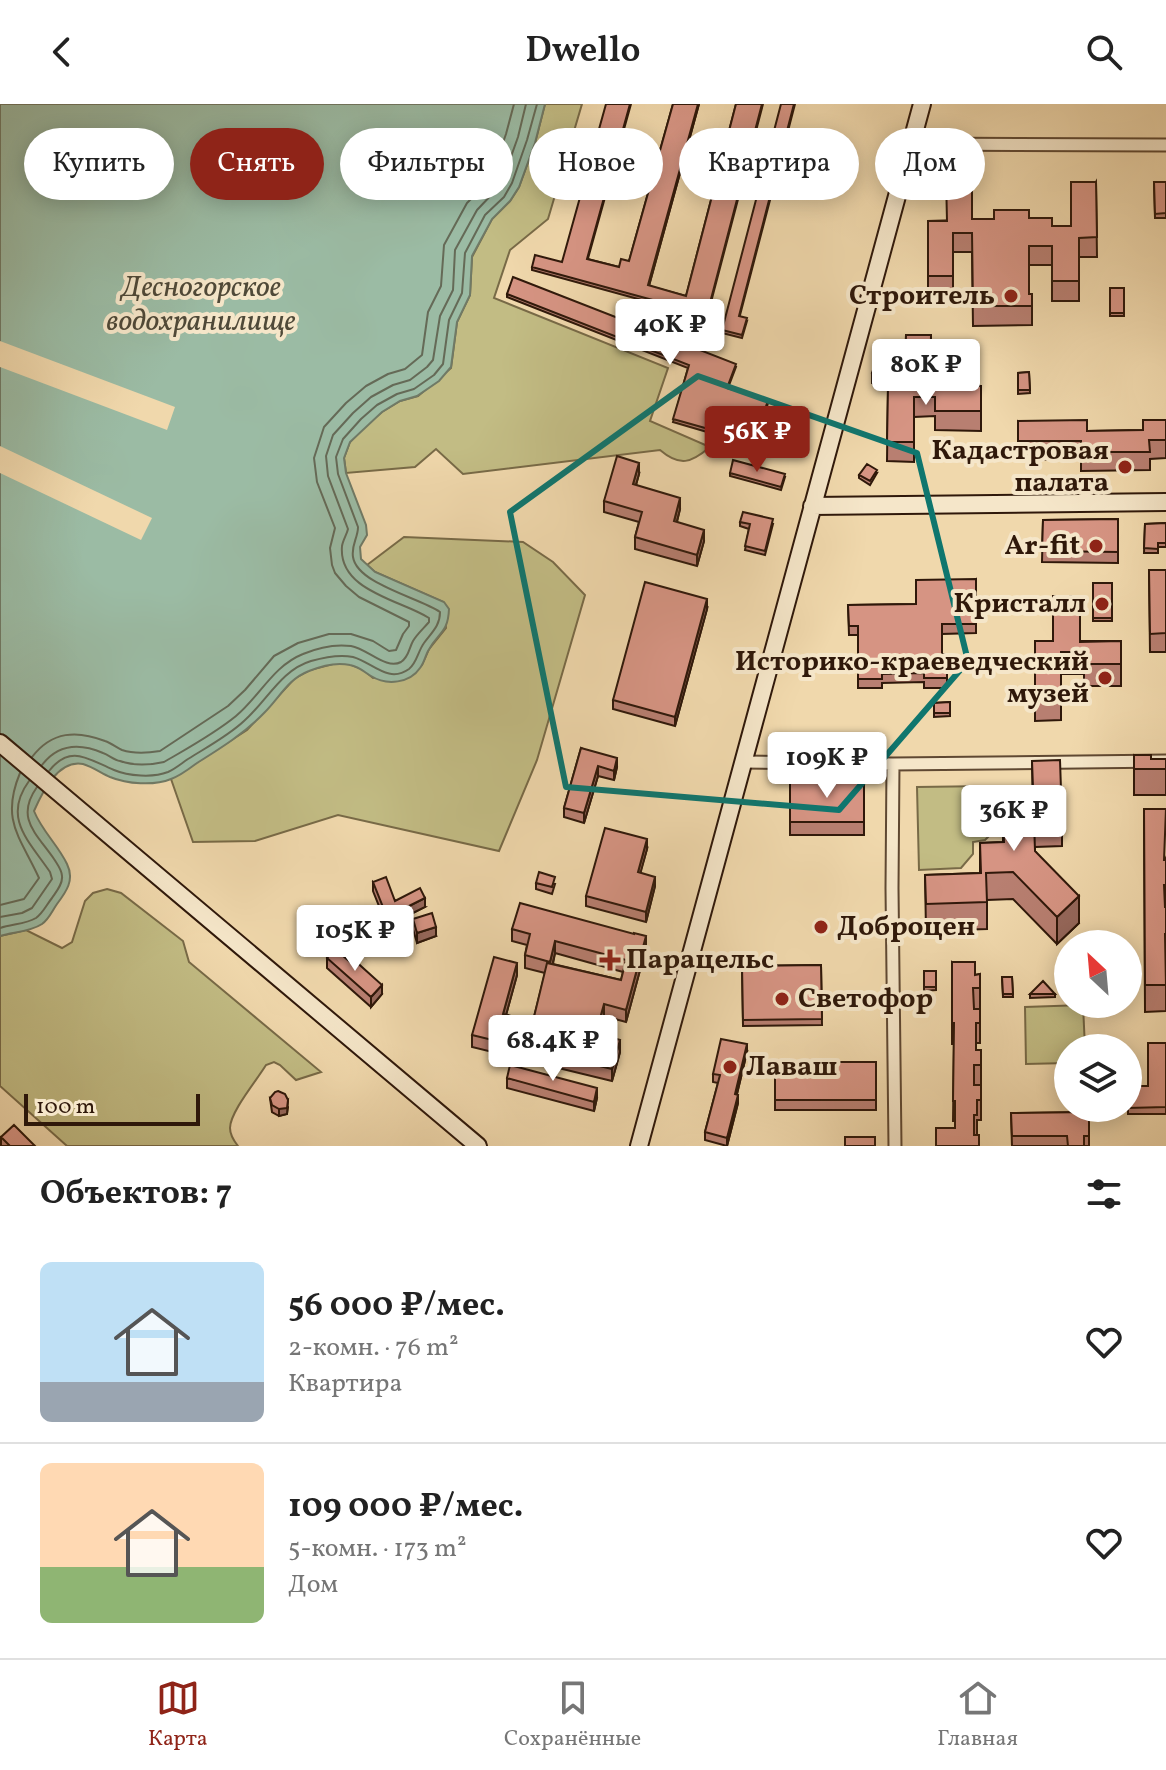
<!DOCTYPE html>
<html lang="ru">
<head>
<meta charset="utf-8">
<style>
	body { margin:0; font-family:Vollkorn,serif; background:#f2f2f2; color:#222; height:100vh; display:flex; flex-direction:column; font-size:30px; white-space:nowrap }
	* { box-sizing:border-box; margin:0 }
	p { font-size:26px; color:#767676 }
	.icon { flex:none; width:44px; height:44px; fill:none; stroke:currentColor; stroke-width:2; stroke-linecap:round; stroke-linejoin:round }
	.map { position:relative; height:1042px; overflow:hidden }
	.sheet { display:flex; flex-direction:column; background:#fff; flex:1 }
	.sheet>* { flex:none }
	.banner { position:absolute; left:24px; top:24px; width:1118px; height:72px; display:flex; gap:16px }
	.needle { width:52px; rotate:334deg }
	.tools { position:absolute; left:1054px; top:826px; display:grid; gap:16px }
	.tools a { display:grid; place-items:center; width:88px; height:88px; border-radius:50%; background:#fff; box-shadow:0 4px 20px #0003; font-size:40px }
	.scale { position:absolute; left:24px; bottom:20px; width:176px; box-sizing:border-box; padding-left:8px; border:4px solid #2f180a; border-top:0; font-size:22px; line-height:28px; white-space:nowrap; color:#2f180a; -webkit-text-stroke:6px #f5e6c9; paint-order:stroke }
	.price { position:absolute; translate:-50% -68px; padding:0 18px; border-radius:8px; background:#fff; color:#222; font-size:26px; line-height:52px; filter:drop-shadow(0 2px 4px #0008) }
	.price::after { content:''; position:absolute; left:50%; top:48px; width:24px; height:18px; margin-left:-12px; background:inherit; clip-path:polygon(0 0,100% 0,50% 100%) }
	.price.active { background:#8f2418; color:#fff }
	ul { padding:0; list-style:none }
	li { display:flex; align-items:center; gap:24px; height:200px; padding:0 40px }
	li+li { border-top:2px solid #e0e0e0 }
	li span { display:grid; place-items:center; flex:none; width:224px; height:160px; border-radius:12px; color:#555 }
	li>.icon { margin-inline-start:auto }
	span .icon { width:96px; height:96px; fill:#fffc; stroke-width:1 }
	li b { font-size:34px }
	h2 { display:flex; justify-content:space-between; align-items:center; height:96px; padding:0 40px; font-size:34px }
	.tag { padding:0 28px; border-radius:36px; background:#fff; box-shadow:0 4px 20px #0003; font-size:28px; line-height:72px }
	.tag.active { background:#8f2418; color:#fff }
	header { display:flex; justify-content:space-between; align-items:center; height:104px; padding:0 40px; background:#fff; font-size:36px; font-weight:600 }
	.tab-bar { display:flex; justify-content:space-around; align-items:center; height:112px; border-top:2px solid #e0e0e0; background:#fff; font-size:22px; color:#767676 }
	.tab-bar a { display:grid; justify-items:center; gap:4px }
	.tab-bar .active { color:#8f2418 }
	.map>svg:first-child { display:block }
</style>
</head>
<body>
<header><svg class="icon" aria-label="back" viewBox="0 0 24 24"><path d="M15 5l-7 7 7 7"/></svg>Dwello<svg class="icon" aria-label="search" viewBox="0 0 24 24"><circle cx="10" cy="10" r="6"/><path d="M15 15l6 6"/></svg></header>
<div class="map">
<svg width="1166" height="1042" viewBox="0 0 1166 1042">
	<rect width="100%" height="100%" fill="#f0d8ac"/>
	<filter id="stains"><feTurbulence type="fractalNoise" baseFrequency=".0025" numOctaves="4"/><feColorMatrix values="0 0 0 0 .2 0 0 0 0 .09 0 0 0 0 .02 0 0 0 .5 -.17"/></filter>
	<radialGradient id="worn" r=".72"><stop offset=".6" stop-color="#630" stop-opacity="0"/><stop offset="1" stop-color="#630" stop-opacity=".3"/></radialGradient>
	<path fill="#c2bc84" stroke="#786a47" stroke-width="2" d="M545 0H582L548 115 510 146 494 194 668 264 650 317 710 343C691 359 680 363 660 346L463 370 436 345 415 363 346 369 344 354 350 338 366 321 382 308 400 297 418 292 451 264 457 218 470 191 472 153 492 115 510 97 519 83 535 39Z
		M404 433 523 438 553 458 585 491 537 656 499 747 338 711 255 737 193 738 171 675 247 626 295 574 310 566 333 560H349L362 565 373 574 422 561 429 545 446 524 443 498 375 468 367 461Z
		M989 682 990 731 985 736 973 738V750L961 764 919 766 917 683Z
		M107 785 121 789 183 837 189 858 321 968 296 976 280 961 274 958 266 961C257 976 230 1008 230 1024 230 1031 234 1037 238 1042H67L0 982V832L26 826 62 844 72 838 85 797 93 789Z
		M1083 901 1085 944H1068V959L1026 960 1025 903Z"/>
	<path fill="#9bbba4" stroke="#707a66" stroke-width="2" d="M0 0H545L535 39 519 83 510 97 492 115 472 152 470 191 457 218 451 263 439 277 417 292 400 297 382 308 350 338 344 354 346 369 366 421 367 431 360 443 361 455 375 468 444 498 449 505C448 530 438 528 428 547 425 553 424 559 420 564 410 579 387 582 371 572 364 568 360 563 350 561 337 558 321 562 309 567 288 575 280 593 265 608 245 629 221 644 197 659 189 665 180 672 171 675 154 682 127 680 110 673 101 669 93 663 83 660 58 655 42 689 34 707 42 727 58 741 67 760 75 776 66 788 57 800 52 807 49 815 42 820 30 828 13 828 0 832Z"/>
	<path fill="#f0d8ac" d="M0 237 175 303 167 326 0 263Z
		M0 342 152 414 141 436 0 369Z"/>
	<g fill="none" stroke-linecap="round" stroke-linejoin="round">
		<path stroke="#656a57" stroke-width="2" d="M32 653C52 627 77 626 105 637 111 639 116 643 122 646 134 650 148 649 160 647L228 602 245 586 274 552 298 539 329 530H351L373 537 389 547 396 546 403 530 409 522V518L359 493 346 482 335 469 332 461 330 444 335 424 317 378 314 354 324 323 346 299 366 282 388 270 405 265 422 251 428 208 441 182 444 141 467 99 487 79 492 70 506 30 514 0
			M42 661C58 640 80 639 103 649 109 651 114 656 120 657 134 662 150 661 164 658 188 644 214 630 236 612 260 592 273 562 303 550 317 544 335 540 351 542 368 545 386 566 401 558 409 553 409 544 413 537 417 530 424 524 429 518V514C401 496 338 487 342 442 343 436 347 430 348 425L328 372 326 352 333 331 353 309 371 293 393 281 410 276 427 263 433 256 440 212 453 186 455 146 477 106 496 86 503 75 518 33 526 0
			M49 667C71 639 89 656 114 666 128 672 153 674 168 668 175 665 182 659 188 655 207 643 228 632 244 617 267 597 281 566 311 557 325 553 339 550 353 553 372 558 388 580 409 565 417 559 418 547 424 539 432 528 440 522 440 508 420 494 357 480 353 453 351 441 358 434 358 423L338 370 336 353 343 335 361 315 377 301 397 290 414 285 434 271 443 260 449 216 462 189 465 149 485 111 504 93 512 79 527 36 537 0
			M0 801 24 795 39 774C21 734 0 717 20 669
			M0 813 22 809 32 804 52 775 50 768C29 737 2 714 29 677
			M0 824C12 820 26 820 36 814 43 809 47 800 52 794 56 788 63 780 62 772 62 766 57 760 54 755 36 729 15 714 37 683"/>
		<g stroke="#5f4832" stroke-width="15">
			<path id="street" d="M911 40 1166 41
				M743 658 893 660 1166 657
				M893 660 892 784 895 1042"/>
		</g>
		<g stroke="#2f180a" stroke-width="20">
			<path id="secondary" d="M812 402 1166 398
				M0 639 478 1042
				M639 1042 922 0"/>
		</g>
		<use href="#street" stroke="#f5e6c9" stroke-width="11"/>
		<use href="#secondary" stroke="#f5e6c9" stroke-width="16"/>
	</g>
	<path fill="#b87f71" stroke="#2f180a" stroke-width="2" fill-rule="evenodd" d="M673 0H699L649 182 686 192 736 0 705 221 681 215 682 207 532 166V163L588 155 619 163 629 157Z
		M1096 78 1097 153H1079V197H1052V161H1029V190H1032V221L973 222 972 148H953V192H928V117L1029 114 1052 122H1071Z
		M1154 78H1166V114H1155Z
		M1110 184H1124V212H1110Z
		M507 190 736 263 728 284 768 299 755 342 673 318 688 264 507 193Z
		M747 217 742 234 722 229V226Z
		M906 231H931L930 283 981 282V327L935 326V312L914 313V358L887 357 888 283H905Z
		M888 268 883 283 872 279V269Z
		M1029 268 1030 289 1018 290V269Z
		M1166 316V354L1150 355V366L1081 367V355L1018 356V317L1087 327 1143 326Z
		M730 369 785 373 781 386 730 372Z
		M877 369 870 381 859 374V371Z
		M639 370 636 381 680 405 677 418 704 437 697 462 635 445V433L639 418 604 408V397Z
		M1118 415V459L1042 458 1043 416Z
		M740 418 773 420 765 451 745 446 749 425 740 422Z
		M1166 419V443H1158V449H1144L1145 420Z
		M1149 466H1166V548H1150Z
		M976 475V529L942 530V550H947V584H924V578L882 579V584H858V531H849L848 501 916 500Z
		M1093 479H1112V517H1093Z
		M707 505 675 622 613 605V596Z
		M1035 537H1121V582H1084V570H1061V616L1035 617Z
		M950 598V612L934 613V599Z
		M581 644 617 663 614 676 598 672 584 719 564 713V704Z
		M1134 651 1151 655H1166V691H1134Z
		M1032 657 1062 715V742L1035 743V747L1079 819 1057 840 1013 795 987 796V825L926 827 925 771 980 769V739L1003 738V712L1033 711Z
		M864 673V731H790V674Z
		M1144 705 1166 756V907L1145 908Z
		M647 745 640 769 655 782 646 818 586 802V792Z
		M373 778 395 797 425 803 387 822 373 787Z
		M536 779 555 780 552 790 536 785Z
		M413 815 436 832 417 839 413 825Z
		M512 825 646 844 626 918 604 912 599 930 620 948 612 977 472 943V931L517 871 506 911 533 917 545 869 525 864V851L527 841 512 837ZM555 849 623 868 621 876 553 860Z
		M327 854 382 890 371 903 327 864Z
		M952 858 975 871 980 870V939H976V946H981V1016H977V1031L979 1042 955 1024V1017H953L954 940H952Z
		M821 861 822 921 743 922 742 862Z
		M924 867H936V886L924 887Z
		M1002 873H1012L1013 893H1003Z
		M1030 890H1055V893L1030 894Z
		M1166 939V1010H1128V982H1148Z
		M747 948 737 990 738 999 727 1042 705 1036V1028L718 979 713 978V970Z
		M775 958H876V1006H775Z
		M507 974 597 994 594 1007 507 984Z
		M270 994 288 1003 287 1010 279 1012 272 1008Z
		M1089 1008V1042H1012L1011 1009Z
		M1 1033 35 1042H1Z"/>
	<path fill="#96685c" stroke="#2f180a" stroke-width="2" d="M630 0H631L587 158V155Z
		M698 0H699L648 185V181Z
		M762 0H763L705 221V218Z
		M794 0H795L739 215V212Z
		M888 258V268L883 283V273Z
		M639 359V370L633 391V380Z
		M680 394V405L674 428V417Z
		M704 426V437L697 462V451Z
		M707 495V505L675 622V613Z
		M617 654V663L614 676V667Z
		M598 662V672L584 719V709Z
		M647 735V745L638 778V768Z
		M655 773V782L646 818V808Z
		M1079 792V819L1057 840V813Z
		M425 794V803L387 822V813Z
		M436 823V832L417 839V829Z
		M646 832V844L626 918V906Z
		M555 837V849L550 870V858Z
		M517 859V871L503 922V910Z
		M382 881V890L371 903V893Z
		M604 900V912L596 942V929Z
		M620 936V948L612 977V965Z
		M747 940V948L735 998V990Z
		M597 984V994L594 1007V998Z
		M738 991V999L727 1042V1034Z
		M288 996 287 1010 279 1012V1005Z"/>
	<path fill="#d69483" stroke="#2f180a" stroke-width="2" d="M606 0H630L587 155 619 163 621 155 629 157 673 0H698L648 181 686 192 736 0H762L705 218 681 212 682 204 532 163 535 151 562 158Z
		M781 0H794L739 212 747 214 742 231 722 226Z
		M946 72H972V115H994V106H1029V114H1052V122H1071V78H1096L1097 133 1079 134V177H1052V142H1029V190H1032V202H973L972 129H953V172H928V117H947Z
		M1154 78H1166V109L1155 110Z
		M513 173 736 260 727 284 768 296 755 338 673 315 689 261 507 190Z
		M1110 184H1124V209H1110Z
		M906 231H931L930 272 905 263Z
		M877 255 888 258 883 273 872 269Z
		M1029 268 1030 286H1018V269Z
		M949 281 981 282V307H935V293H914V338H887L888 283 948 284Z
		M1087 316V327L1143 326V316H1166V336H1149L1150 348H1081V337H1018V317Z
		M617 352 639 359 633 380 680 394 674 417 704 426 697 451 635 433 642 408 604 397Z
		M733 356 785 370 781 383 730 369Z
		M867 360 877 366 870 377 859 371Z
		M743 408 773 415 765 447 745 442 750 420 740 418Z
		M1118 415V448L1042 447 1043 416Z
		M1166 419V439H1158V445L1144 444 1145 420Z
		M1149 466H1166V529L1150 530Z
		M976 475V520H942V550H947V574H924V569L882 570V575H858V522H849L848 501 916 500V476Z
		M645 478 707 495 675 613 613 596Z
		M1093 479H1112V514H1093Z
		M1053 492H1080V538L1121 537V560H1084V548H1061V594H1035V537H1053Z
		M950 598V609H934V599Z
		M581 644 617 654 614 667 598 662 584 709 564 704Z
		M1134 651H1151V655H1166V665H1134Z
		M1060 656 1062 715 1034 716 1035 747 1079 792 1057 813 1013 768 986 769 987 798 926 800 925 771 981 769 980 739 1004 738 1003 712 1034 711 1032 657Z
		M864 673V718H790V674Z
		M1144 705H1166L1164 756H1166V781H1164L1165 803H1166V830H1165L1166 881H1145Z
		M605 724 647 735 638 768 655 773 646 808 586 792Z
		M539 768 555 773 552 783 536 779Z
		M386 773 395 797 420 784 425 794 387 813 373 778Z
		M520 799 634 830V829L646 832 626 906 604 900 596 929 620 936 612 965 472 931 494 853 517 859 503 910 533 917 547 859 621 876 626 856 555 837 550 858 525 851 530 830 512 825Z
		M432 809 436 823 417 829 413 815Z
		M335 845 350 858 353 855 382 881 371 893 327 854Z
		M952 858H975V871L980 870V884H973L974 905H980V919H976V946H981V961H974V981H981V996H977V1011H974V1031H979V1042H936V1024H955V997H953L954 919H952Z
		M821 861 822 915 743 916 742 862Z
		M924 867H936V883H924Z
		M1002 873H1012L1013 890H1003Z
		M1043 877 1055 890H1030Z
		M721 935 747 940 735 990 738 991 727 1034 705 1028 720 971 713 970Z
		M1148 939H1166V1003L1128 1004V982H1148Z
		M775 958H876V996H775Z
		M510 961 597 984 594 998 507 974Z
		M278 987 285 990 288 996 287 1004 279 1005 272 1001 270 994 275 988Z
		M1089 1008V1032H1084V1042H1068L1067 1032H1012L1011 1009Z
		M14 1021 35 1042H10L1 1033Z
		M845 1033H875V1042H845Z"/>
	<path fill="none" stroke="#0f766e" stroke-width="6" stroke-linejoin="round" d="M698 272 917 349 968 557 839 706 566 683 510 408Z"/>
	<g fill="#8f2418" stroke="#f5e6c9" stroke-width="3">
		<circle cx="1011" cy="192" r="8"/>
		<circle cx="1125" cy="363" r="8"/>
		<circle cx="1096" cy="442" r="8"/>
		<circle cx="1102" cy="500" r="8"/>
		<circle cx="1105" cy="574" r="8"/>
		<circle cx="821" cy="823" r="8"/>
		<path d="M606 844h8v8h8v8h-8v8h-8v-8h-8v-8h8z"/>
		<circle cx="782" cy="895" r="8"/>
		<circle cx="730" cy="963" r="8"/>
	</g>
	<g text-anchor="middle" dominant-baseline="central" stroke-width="8" stroke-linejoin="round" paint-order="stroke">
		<g font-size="28" font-weight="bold" fill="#2f180a" stroke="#f5e6c9" text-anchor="end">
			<text x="995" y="192">Строитель</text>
			<text x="1109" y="347">Кадастровая<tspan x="1109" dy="32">палата</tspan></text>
			<text x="1080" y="442">Ar-fit</text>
			<text x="1086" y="500">Кристалл</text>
			<text x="1089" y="558">Историко-краеведческий<tspan x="1089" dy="32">музей</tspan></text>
			<text x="837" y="823" text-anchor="start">Доброцен</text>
			<text x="626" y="856" text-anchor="start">Парацельс</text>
			<text x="798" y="895" text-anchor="start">Светофор</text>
			<text x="746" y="963" text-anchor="start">Лаваш</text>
		</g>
		<g font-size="30" font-style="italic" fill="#4f4938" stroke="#f5e6c9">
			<text x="201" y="184">Десногорское<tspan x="201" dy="34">водохранилище</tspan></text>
		</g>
	</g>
	<rect width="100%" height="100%" filter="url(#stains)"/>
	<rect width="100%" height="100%" fill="url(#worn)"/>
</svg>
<div class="tools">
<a><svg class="needle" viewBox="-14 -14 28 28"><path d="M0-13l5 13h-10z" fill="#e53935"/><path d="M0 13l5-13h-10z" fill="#767676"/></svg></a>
<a><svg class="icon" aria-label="layers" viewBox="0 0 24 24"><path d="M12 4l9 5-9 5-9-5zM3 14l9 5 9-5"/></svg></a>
</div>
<div class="scale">100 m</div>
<b class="price" style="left:670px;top:263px">40K ₽</b>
<b class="price" style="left:926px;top:303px">80K ₽</b>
<b class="price active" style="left:757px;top:370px">56K ₽</b>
<b class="price" style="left:827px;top:696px">109K ₽</b>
<b class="price" style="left:1014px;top:749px">36K ₽</b>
<b class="price" style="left:355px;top:869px">105K ₽</b>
<b class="price" style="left:553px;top:979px">68.4K ₽</b>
<div class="banner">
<a class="tag">Купить</a>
<a class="tag active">Снять</a>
<a class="tag">Фильтры</a>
<a class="tag">Новое</a>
<a class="tag">Квартира</a>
<a class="tag">Дом</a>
</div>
</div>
<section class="sheet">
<h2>Объектов: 7<svg class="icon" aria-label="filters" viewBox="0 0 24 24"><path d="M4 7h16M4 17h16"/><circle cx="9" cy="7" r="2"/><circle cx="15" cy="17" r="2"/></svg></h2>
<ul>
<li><span style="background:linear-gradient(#bfe0f5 75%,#9aa5b1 0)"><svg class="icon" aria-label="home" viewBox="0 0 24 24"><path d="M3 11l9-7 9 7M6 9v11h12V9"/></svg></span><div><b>56 000 ₽/мес.</b><p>2-комн. · 76 m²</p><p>Квартира</p></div><svg class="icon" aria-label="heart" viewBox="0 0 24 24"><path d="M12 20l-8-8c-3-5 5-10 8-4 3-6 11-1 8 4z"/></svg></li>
<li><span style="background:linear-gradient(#ffd9b3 65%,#8fb573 0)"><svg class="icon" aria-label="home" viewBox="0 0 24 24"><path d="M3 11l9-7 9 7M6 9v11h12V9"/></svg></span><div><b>109 000 ₽/мес.</b><p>5-комн. · 173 m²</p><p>Дом</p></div><svg class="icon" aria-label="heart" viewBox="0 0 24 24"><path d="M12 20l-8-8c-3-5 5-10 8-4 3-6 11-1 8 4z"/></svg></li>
</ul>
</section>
<nav class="tab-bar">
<a class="active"><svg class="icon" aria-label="map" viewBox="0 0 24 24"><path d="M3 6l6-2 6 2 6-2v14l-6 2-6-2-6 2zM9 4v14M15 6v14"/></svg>Карта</a>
<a><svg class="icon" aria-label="saved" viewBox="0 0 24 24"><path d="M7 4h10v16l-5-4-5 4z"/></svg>Сохранённые</a>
<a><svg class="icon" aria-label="home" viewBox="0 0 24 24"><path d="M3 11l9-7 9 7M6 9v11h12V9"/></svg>Главная</a>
</nav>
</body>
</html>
